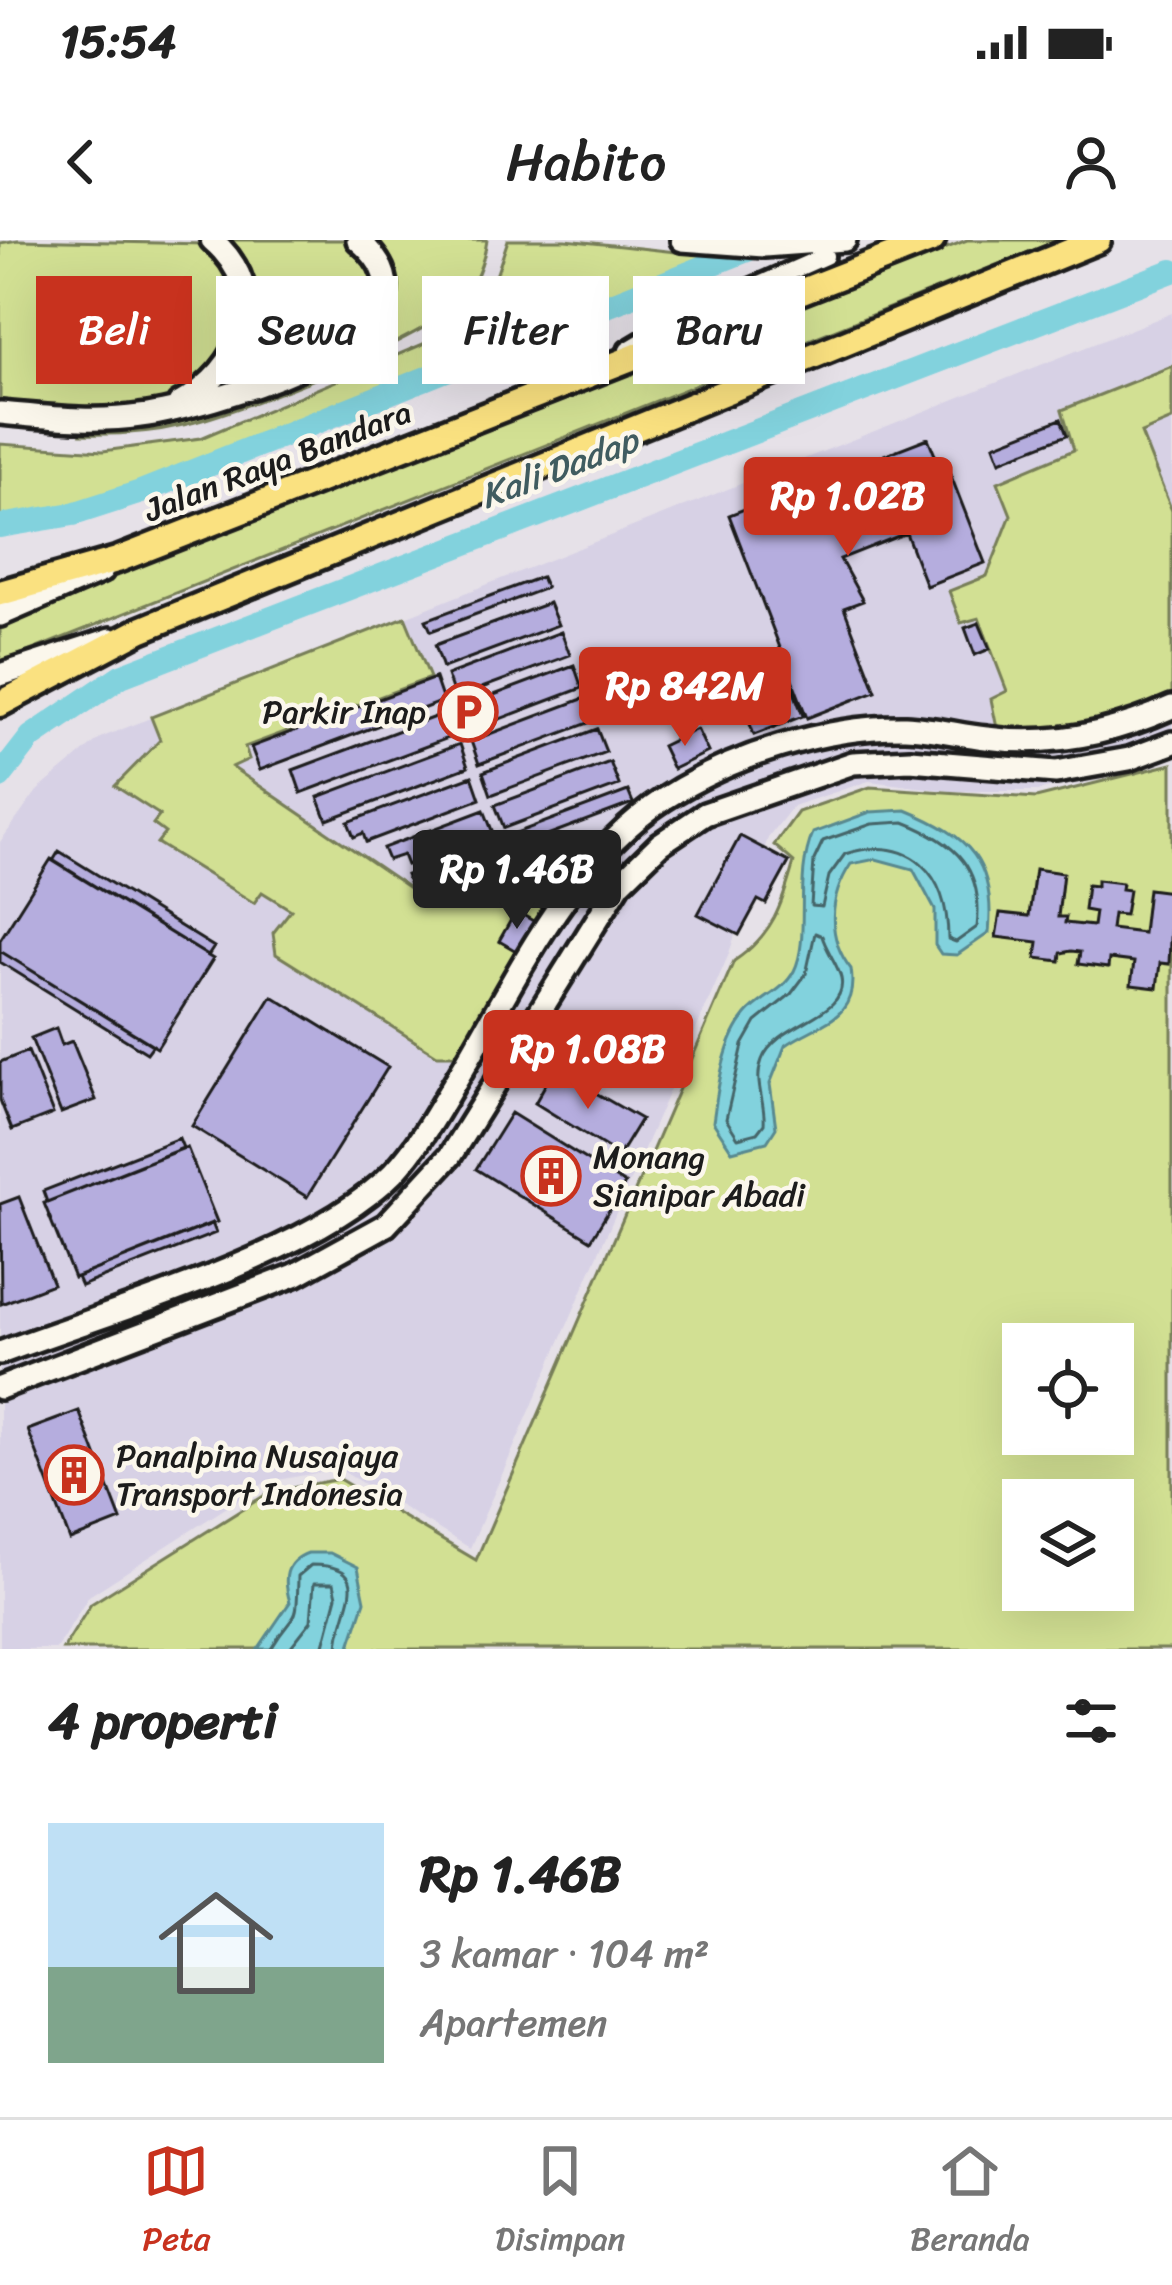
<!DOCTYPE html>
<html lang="id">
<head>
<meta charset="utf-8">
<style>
	body { margin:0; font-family:Sriracha,sans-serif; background:#f6f6f6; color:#222; height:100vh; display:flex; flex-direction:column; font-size:45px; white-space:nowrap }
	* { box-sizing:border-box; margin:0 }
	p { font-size:39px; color:#767676 }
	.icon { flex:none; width:66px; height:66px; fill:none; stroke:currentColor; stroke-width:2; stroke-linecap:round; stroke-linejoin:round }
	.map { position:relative; height:1409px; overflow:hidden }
	.drawer { display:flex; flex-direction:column; background:#fff; flex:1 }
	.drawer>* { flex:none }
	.hud { position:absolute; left:36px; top:36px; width:1101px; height:108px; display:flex; gap:24px }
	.controls { position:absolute; left:1002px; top:1083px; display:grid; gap:24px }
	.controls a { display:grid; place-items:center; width:132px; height:132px; border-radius:0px; background:#fff; box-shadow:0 12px 48px #0002; font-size:60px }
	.price { position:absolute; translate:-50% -102px; padding:0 27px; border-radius:12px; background:#c8321e; color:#fff; font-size:39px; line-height:78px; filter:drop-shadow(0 3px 6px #0008) }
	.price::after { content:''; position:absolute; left:50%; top:72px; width:36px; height:27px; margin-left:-18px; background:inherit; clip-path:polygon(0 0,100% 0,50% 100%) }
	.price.active { background:#222; color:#fff }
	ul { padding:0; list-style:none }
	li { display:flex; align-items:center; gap:36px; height:300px; padding:0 48px }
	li+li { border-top:3px solid #e0e0e0 }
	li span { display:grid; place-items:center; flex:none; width:336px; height:240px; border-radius:0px; color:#555 }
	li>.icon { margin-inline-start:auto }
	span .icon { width:144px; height:144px; fill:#fffc; stroke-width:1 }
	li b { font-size:51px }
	h2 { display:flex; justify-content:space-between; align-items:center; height:144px; padding:0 48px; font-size:51px }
	.tag { padding:0 42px; border-radius:0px; background:#fff; box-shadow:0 12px 48px #0002; font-size:42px; line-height:108px }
	.tag.active { background:#c8321e; color:#fff }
	.status { display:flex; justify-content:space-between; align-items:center; height:84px; padding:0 60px; background:#fff; direction:ltr }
	.status svg { height:33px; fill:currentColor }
	header { display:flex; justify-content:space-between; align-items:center; height:156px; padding:0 48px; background:#fff; font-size:54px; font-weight:600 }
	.tabs { display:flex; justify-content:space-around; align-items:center; height:168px; border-top:3px solid #e0e0e0; background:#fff; font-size:33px; color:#767676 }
	.tabs a { display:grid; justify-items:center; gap:6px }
	.tabs .active { color:#c8321e }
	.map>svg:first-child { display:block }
</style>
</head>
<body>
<div class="status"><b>15:54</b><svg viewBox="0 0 49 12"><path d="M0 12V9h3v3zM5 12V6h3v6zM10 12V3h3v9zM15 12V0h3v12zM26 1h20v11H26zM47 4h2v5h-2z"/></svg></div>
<header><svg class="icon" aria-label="back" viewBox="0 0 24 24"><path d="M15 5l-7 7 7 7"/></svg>Habito<svg class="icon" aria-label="person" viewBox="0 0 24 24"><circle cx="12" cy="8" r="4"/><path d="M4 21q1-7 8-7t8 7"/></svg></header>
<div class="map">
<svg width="1172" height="1409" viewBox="0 0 1172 1409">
	<rect width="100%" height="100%" fill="#e6e1e8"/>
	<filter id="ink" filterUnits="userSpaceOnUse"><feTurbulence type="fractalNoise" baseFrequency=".00833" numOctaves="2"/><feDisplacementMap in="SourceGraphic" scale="24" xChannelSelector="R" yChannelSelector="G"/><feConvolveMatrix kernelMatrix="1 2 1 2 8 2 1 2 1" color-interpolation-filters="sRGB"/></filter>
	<g filter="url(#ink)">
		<path fill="#d7d1e5" d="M1172 73V519L1037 551H950L869 541 793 566 768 598 728 716 470 1308 339 1229 266 1242 89 1356 56 1409H0V602L37 551 100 498Z"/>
		<path fill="#d2e093" stroke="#777e58" stroke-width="3" fill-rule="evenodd" d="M18 0 205 4C230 32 244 59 232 96 200 190 79 169 0 168V3Z
			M224 0H345C357 7 368 22 372 36 389 96 254 138 211 158 262 116 277 48 224 0Z
			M374 0H487C484 21 476 42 463 59 432 97 235 174 183 185 150 193 116 195 81 194L83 189C161 191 473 127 374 0Z
			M508 0H566L722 17 140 249 73 271 0 282V204L103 211 201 198 461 88 492 48Z
			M967 0H1059L0 423V379Z
			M1172 126V180L1141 193 1172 271V459L1092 487 998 493 991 459 1007 451 979 378 961 383 949 351 987 336 1011 275 998 242 1074 210 1062 170Z
			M405 377 430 438 245 507 249 519 232 527 411 649 499 615 505 631 558 662 461 815H437L276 714 273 693 291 670 262 652 254 663 157 603 165 593 153 584 160 575 115 546 160 500 151 477Z
			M1172 524V1409H63L91 1364 270 1252 339 1239 476 1320 734 721C773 695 782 665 794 622L774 605 798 572 870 547 1036 558ZM1023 1104H1113V1194H1023ZM1023 1260H1113V1350H1023Z"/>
		<path fill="#82d2dd" stroke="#598990" stroke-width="3" d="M906 570C970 596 996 623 989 693L957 715 941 714 935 705V670L913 629 876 619 851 624C829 657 826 697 851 729 859 781 818 782 785 806L770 844 776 888 767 902 732 911 713 882C718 848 723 802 746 775 760 758 783 752 794 731 811 697 793 639 813 593L870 572Z
			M308 1313H330L358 1327 365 1361 349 1409H258L290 1362C283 1339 284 1322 308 1313Z"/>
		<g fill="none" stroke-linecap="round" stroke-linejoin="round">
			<path stroke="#456569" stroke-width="3" d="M904 582C956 602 984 629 977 687L956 702 948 699C948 633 911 594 845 614L829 636 822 667 811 666 814 620 823 601 872 584Z
				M815 693 822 696C826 710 838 725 841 738 849 777 777 781 762 820 753 843 766 862 764 884L757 893 738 898 726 879 743 805 756 782 791 754 806 734Z
				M271 1409C297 1365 297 1391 298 1336L311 1325C381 1325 338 1370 338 1409
				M289 1409 311 1381 314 1343H334L337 1356 323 1409"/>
			<path stroke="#82d2dd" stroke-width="24" d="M0 286 73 274 141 252 767 2
				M0 537 31 497 121 436 1172 31"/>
		</g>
		<path fill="#b5adde" stroke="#1c1c1c" stroke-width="3" d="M1061 179 1067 195 1000 221 994 205Z
			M928 198 937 220 944 218 985 323 926 346 906 293 840 319 863 361 844 368 876 451 807 478 729 275Z
			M541 337 546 348 431 391 426 380Z
			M549 363 558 385 443 428 435 405Z
			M979 383 990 409 975 415 965 388Z
			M561 392 570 415 455 458 447 435Z
			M574 425 582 448 468 491 459 468Z
			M785 428 803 476 754 495 747 476 760 471 749 442Z
			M435 438 443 461 260 530 251 507Z
			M585 458 594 481 479 524 471 501Z
			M448 472 456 495 301 553 293 530Z
			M597 489 606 512 491 555 483 532Z
			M697 489 708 512 673 529 662 506Z
			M460 504 468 527 327 580 318 557Z
			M610 522 619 545 504 588 495 565Z
			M472 536 480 559 366 602 363 593 354 597 348 582Z
			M628 551 633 563 518 606 513 594Z
			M484 570 493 593 407 625 403 615 388 620 383 608Z
			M740 596 789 622 766 664 758 660 739 695 698 674Z
			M546 597 575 614 563 635 531 611Z
			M492 603 497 615 411 647 406 635Z
			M59 611 214 707 208 716 53 621Z
			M51 619 213 719 157 808 0 711V700Z
			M1035 629 1063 633 1058 677H1066L1065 683 1093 686 1095 672 1084 670 1087 645 1097 646V640L1122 643 1121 649 1129 650 1125 675 1113 674 1111 689 1143 693 1148 649 1172 652 1169 724 1160 723 1157 748 1131 745 1134 722 1109 719 1108 728 1078 724 1080 712 1071 711 1061 713 1060 721 1036 718 1038 702 996 697 1000 673 1029 676Z
			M516 671 535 682 518 712 499 701Z
			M0 711 153 805 147 813 0 722Z
			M272 756 388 827 307 957 192 886Z
			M56 788 62 805 72 801 96 860 61 873 31 798Z
			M28 811 53 874 12 890 0 860V822Z
			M554 829 641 879 619 915 535 863Z
			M511 873 625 944 591 1000 476 929Z
			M179 898 183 908 47 962 43 951Z
			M187 907 217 982 74 1038 44 963Z
			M19 957 53 1044 1 1064 0 964Z
			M212 983 216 993 81 1046 77 1037Z
			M79 1171 121 1280 70 1300 28 1190Z"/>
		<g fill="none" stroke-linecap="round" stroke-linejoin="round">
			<g stroke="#1c1c1c" stroke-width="26">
				<path id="minor" d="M628 110 675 82 825 16"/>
			</g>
			<g stroke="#1c1c1c" stroke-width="30">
				<path id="tertiary" d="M682 0 764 6 845 0
					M179 164C243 130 274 53 212 0
					M0 173C47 177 93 183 140 176 197 169 473 96 358 0
					M0 375 102 331
					M0 435 111 399
					M0 1113C110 1071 315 1014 394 932 419 905 436 874 455 842 513 746 567 622 664 559 731 516 825 486 905 487 933 488 959 495 986 498 1050 507 1114 493 1172 467
					M0 1148 295 1035 386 985 450 916 620 643 660 604 705 574 853 523 910 520 1056 532 1129 519 1172 503"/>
			</g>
			<g stroke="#1c1c1c" stroke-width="33">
				<path id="primary" d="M0 353 117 320 932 0
					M0 464 140 390 1098 0"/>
			</g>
			<use href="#minor" stroke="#fbf7ec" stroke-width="16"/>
			<use href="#tertiary" stroke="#fbf7ec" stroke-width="21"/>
			<use href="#primary" stroke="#fae180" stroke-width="24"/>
		</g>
	</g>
	<defs>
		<g id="parking-ring" transform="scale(3)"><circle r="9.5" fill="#fbf7ec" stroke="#c8321e" stroke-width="1.5"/><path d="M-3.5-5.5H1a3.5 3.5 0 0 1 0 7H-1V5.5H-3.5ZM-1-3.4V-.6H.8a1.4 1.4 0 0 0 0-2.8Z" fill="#c8321e"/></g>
		<g id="building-ring" transform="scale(3)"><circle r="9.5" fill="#fbf7ec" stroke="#c8321e" stroke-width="1.5"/><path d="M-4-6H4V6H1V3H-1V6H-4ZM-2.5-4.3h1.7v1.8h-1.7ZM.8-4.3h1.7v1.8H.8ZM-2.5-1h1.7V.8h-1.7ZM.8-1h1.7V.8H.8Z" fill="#c8321e"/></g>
	</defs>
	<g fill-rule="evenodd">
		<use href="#parking-ring" x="468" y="472"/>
		<use href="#building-ring" x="551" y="936"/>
		<use href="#building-ring" x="74" y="1235"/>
	</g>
	<g text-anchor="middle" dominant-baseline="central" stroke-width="9" stroke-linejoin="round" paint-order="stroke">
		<g font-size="33" fill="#1c1c1c" stroke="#fbf7ec">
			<text transform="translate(278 221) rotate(-21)">Jalan Raya Bandara</text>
		</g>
		<g font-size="33" fill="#1c1c1c" stroke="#fbf7ec" text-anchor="start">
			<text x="426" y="472" text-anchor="end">Parkir Inap</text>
			<text x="593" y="917">Monang<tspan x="593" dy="38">Sianipar Abadi</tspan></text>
			<text x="116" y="1216">Panalpina Nusajaya<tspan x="116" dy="38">Transport Indonesia</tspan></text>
		</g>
		<g font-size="36" font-style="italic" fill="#405c60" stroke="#fbf7ec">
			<text transform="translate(559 228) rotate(-21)">Kali Dadap</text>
		</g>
	</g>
</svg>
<div class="controls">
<a><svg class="icon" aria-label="locate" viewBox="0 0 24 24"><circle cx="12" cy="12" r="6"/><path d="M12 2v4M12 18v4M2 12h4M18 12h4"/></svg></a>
<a><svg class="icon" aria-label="layers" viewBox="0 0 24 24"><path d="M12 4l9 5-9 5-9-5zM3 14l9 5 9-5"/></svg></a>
</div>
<b class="price" style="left:848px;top:319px">Rp 1.02B</b>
<b class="price" style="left:685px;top:509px">Rp 842M</b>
<b class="price active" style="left:517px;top:692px">Rp 1.46B</b>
<b class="price" style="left:588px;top:872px">Rp 1.08B</b>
<div class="hud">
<a class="tag active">Beli</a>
<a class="tag">Sewa</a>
<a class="tag">Filter</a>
<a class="tag">Baru</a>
</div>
</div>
<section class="drawer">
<h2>4 properti<svg class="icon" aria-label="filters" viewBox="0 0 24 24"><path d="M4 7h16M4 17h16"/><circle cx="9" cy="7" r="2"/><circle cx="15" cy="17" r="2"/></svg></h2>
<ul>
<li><span style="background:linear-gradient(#bfe0f5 60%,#7fa58c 0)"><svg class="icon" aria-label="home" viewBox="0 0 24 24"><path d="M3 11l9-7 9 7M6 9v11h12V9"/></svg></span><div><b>Rp 1.46B</b><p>3 kamar · 104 m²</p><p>Apartemen</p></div></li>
</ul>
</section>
<nav class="tabs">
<a class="active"><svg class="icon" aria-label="map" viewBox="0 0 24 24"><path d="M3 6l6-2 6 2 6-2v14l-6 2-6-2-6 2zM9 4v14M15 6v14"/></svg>Peta</a>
<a><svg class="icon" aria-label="saved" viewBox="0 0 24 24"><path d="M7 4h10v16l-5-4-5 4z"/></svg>Disimpan</a>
<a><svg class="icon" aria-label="home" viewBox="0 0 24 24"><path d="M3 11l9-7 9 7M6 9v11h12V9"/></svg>Beranda</a>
</nav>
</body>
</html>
